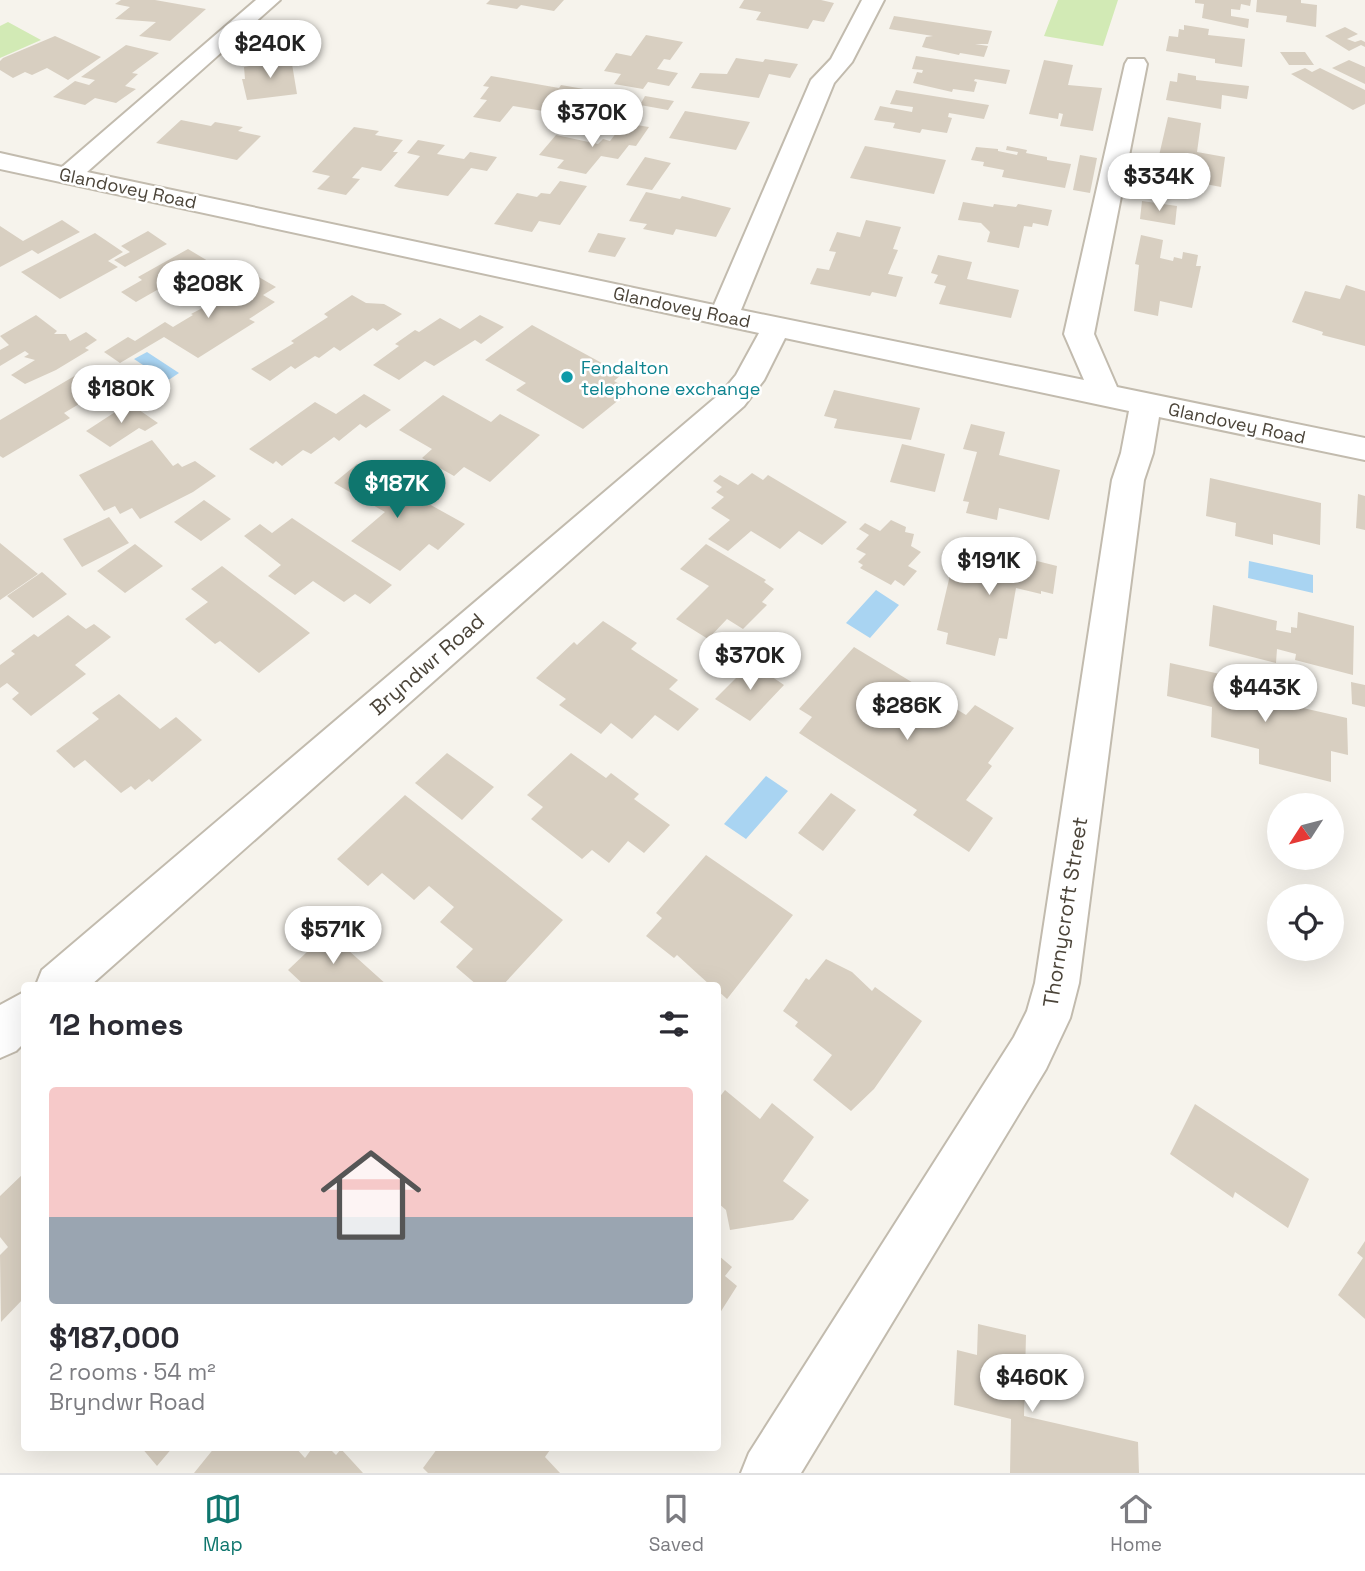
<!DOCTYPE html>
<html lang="en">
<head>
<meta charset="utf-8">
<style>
	body { margin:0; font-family:"Space Grotesk",sans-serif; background:#f7f7f7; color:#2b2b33; height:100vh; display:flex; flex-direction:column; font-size:26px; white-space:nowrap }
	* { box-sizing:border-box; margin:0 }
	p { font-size:23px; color:#7c7c81 }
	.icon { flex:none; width:38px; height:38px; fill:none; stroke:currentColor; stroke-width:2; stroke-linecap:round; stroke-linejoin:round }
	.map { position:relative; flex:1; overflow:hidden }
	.drawer { position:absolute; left:21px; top:982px; width:700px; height:469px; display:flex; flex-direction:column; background:#fff; border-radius:7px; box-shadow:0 7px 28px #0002 }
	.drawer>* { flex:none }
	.needle { width:46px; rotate:234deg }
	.buttons { position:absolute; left:1267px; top:793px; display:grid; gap:14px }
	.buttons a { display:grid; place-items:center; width:77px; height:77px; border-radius:50%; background:#fff; box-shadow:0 7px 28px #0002; font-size:35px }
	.price { position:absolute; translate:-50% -60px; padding:0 16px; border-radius:24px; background:#fff; color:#222; font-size:23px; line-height:46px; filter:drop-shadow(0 2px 4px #0008) }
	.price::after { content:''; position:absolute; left:50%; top:42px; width:21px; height:16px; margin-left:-10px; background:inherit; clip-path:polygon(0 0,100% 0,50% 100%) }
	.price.on { background:#0f766e; color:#fff }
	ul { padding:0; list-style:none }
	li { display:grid; align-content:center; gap:14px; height:371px; padding:0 28px }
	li+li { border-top:2px solid #e1e1e2 }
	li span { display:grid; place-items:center; height:217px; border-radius:7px; color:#555 }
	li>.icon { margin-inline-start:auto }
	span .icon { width:126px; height:126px; fill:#fffc; stroke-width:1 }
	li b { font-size:30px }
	h2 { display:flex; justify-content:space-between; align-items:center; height:84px; padding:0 28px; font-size:30px }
	.dock { display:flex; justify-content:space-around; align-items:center; height:98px; border-top:2px solid #e1e1e2; background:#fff; font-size:19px; color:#7c7c81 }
	.dock a { display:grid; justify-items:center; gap:4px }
	.dock .on { color:#0f766e }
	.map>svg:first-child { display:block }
</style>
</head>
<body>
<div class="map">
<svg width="1365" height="1473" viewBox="0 0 1365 1473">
	<rect width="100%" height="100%" fill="#f6f3ec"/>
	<path fill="#d2eab5" d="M1058 0H1118L1103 46 1044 36Z
		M8 22 41 40 0 58V26Z"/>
	<path fill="#a9d4f2" d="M147 352 179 373 167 381 134 359Z
		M1249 561 1313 575V593L1248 578Z
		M876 590 899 605 870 638 846 623Z
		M766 776 788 791 746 839 724 824Z"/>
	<path fill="#d8cfc1" d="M121 0H155L206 9 170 41 139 36 156 22 115 19 130 7 115 4Z
		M490 0H564L554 11 521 5 517 9 486 4Z
		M744 0H821L834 3 824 22 813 20 808 29 756 20 761 12 739 8Z
		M1195 0H1251L1250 6 1241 4 1240 10 1231 9V16L1249 19 1248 28 1202 18 1204 4 1195 3Z
		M1257 0H1301V3L1317 5 1316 27 1286 22 1287 16 1256 12Z
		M894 16 992 31 988 44H975L988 46 984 57 960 53 959 55 922 47 926 37 933 36 889 29Z
		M1184 25 1209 29 1208 35 1245 39 1242 67 1215 63V59L1166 51 1169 36 1178 37 1179 29 1184 30Z
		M1345 27 1358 34 1347 39 1355 42 1361 40 1365 42V47L1361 45 1349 51 1325 36Z
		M646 35 683 42 670 60 664 59 657 69 678 73 669 86 648 82 643 89 614 84 621 74 604 71 616 53 631 56Z
		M55 36 101 57 68 80 47 68 32 75 25 72 13 78 0 70V61L3 58Z
		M126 45 159 53 132 73 138 74 125 86 136 89 116 103 95 98 85 105 53 97 75 81 89 85 95 80 81 77Z
		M1280 52H1305L1314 65H1289Z
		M916 56 1010 70 1006 84 975 79 974 81 977 82 974 92 953 89 952 92 913 83 917 72 922 73 923 70 912 69Z
		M291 58 297 94 247 100 242 79H245L244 67Z
		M736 58 763 62 765 59 798 64 790 78 769 74 759 98 691 88 700 73 727 74Z
		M1044 60 1073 65 1068 85 1102 88 1093 131 1060 126 1063 114 1059 113 1058 119 1029 114Z
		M1349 60 1365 67V84L1332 68Z
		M1305 68 1312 72 1320 68 1365 90V104L1353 110 1291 74Z
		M1178 73 1196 76V80L1249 86 1247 99 1222 95 1221 109 1166 100 1170 81 1177 82Z
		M491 76 559 88 561 85 601 92 590 108 567 104 561 111 545 108 543 111 513 106 500 122 473 117 487 100 480 99 489 87 483 86Z
		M896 90 989 105 984 119 949 113 948 117 952 118 947 133 922 129 920 133 893 128 895 123 874 120 880 106 912 112 913 107 890 104Z
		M645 96 674 101 668 110 640 105Z
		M685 111 750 122 736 150 669 138Z
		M1168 117 1201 123 1197 152 1225 157 1221 187 1195 182 1196 177 1171 173 1170 180 1154 177Z
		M181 120 211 126 215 122 243 127 238 131 261 136 237 160 156 143Z
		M624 123 649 127 636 146 629 145 618 159 601 156 586 174 557 168 564 160 539 155 556 135 598 144 603 139 610 141Z
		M354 127 379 131 375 135 403 140 393 152H398L381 171 362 167 352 178 360 179 346 195 317 189 330 176 312 172Z
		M418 140 445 145 437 154 464 159 470 152 497 157 487 171 471 168 448 196 399 188 394 186 420 156 407 153Z
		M865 146 946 160 934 194 850 178Z
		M1007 146 1027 150 1026 153 1047 157V160L1071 164 1065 188 1002 177 1004 170 983 166 984 162 971 160 976 147 998 149V151L1017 155 1018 152 1006 150Z
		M1080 155 1097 158 1090 193 1073 190Z
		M645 157 671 163 652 190 626 185Z
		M560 181 587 186 560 225 539 221 532 232 494 224 517 193 537 197 541 193 550 194Z
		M646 192 680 199 682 196 731 208 716 237 676 229 673 235 643 229 647 224 629 221Z
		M1142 201 1177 206 1175 225 1140 219Z
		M963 202 993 207 994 204 1016 207 1018 204 1052 210 1048 226 1033 223 1032 227 1024 226 1019 248 987 242 990 232 981 223 958 220Z
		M62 220 80 232 38 254 32 250 0 267V226L23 241Z
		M866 220 901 227 893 249 898 250 888 274 903 277 896 297 872 292 870 296 810 284 817 268 829 270 836 252 829 251 837 232 860 237Z
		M148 231 167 244 125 267 114 260 130 252 121 246Z
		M95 233 123 252 108 261 118 267 60 299 21 272Z
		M598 233 626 238 615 257 588 252Z
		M1141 235 1163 240 1160 258 1173 261 1174 257 1182 259 1183 252 1198 255 1196 266H1201L1192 308 1160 301 1158 316 1134 311 1139 265 1135 264Z
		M188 249 208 261 201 264 224 278 202 291 197 288 182 297 164 286 136 302 121 292 142 280 138 277Z
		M938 255 972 262 967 279 1019 290 1011 318 939 304 946 286 934 283 938 275 931 273Z
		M245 269 276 287 263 295 275 302 249 319 255 322 198 358 164 337 120 363 104 352 128 337 135 341 165 322 173 327 193 315 191 314 231 293 219 285Z
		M1346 285 1365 291V346L1322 335 1323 332 1292 322 1305 291 1340 299Z
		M352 295 366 303 384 304 402 314 377 331 373 328 340 351 334 347 319 358 315 356 295 369 291 366 270 381 251 369 294 343 291 341 328 317 324 314Z
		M36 315 57 331 54 334H66L70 341 86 332 97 340 85 348 89 350 56 370 25 384 11 375 35 360 24 357 29 354 25 351 0 366V350L9 345 0 336Z
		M480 315 504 327 481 344 475 340 434 366 425 361 399 380 373 365 399 346 395 344 415 330 419 332 440 318 460 329Z
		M532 325 622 374 614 381 631 390 583 429 516 390 526 383 485 360Z
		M88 368 111 385 64 413 70 418 3 458 0 456V420Z
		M834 390 920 408 911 440 834 428 837 419 824 416Z
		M364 394 391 410 366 428 360 424 339 441 334 437 311 454 303 450 282 466 276 461 273 464 249 449 315 402 336 414Z
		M443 395 491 422 500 414 540 435 490 482 464 467 454 476 422 458 432 449 399 430Z
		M129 403 158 423 145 431 139 428 110 447 86 431Z
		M971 424 1005 432 999 455 1060 470 1049 520 999 508 997 520 966 513 969 502 963 501 977 452 963 449Z
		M152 440 173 466 178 463 182 467 195 461 216 476 193 492 140 519 132 508 120 514 115 506 104 511 79 475Z
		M902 444 945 454 935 492 890 482Z
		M357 464 465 524 438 550 429 544 400 571 351 541 385 512 334 483Z
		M752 473 763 480 768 475 847 522 822 545 799 531 780 549 751 531 728 551 708 539 730 520 711 508 724 497 716 492 722 487 713 481 720 475 738 485Z
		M1210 478 1321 503 1320 545 1273 534V545L1235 536 1236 523 1206 516Z
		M1358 494 1365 496V530L1356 528Z
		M204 500 231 519 201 541 174 522Z
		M109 517 129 543 82 567 63 539Z
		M292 518 392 585 370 604 355 594 344 602 313 581 295 595 268 576 281 565 244 536 260 524 272 533Z
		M891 520 906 527 905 532 914 534 911 546 921 552 908 566 917 571 904 586 895 580 891 585 860 568 863 565 858 562 866 554 856 549 869 535 859 529 865 523 880 531Z
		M0 543 38 574 0 600Z
		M135 544 163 566 125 593 97 571Z
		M706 544 766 580 764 582 774 589 762 602 767 605 743 629 727 619 708 639 676 619 709 586 680 569Z
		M969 544 1057 566 1053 594 1041 591V594L1016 588 1007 639 999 638 995 656 946 644 948 633 937 630 951 571 962 574Z
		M222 566 310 633 259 673 220 641 215 644 185 619 208 602 191 589Z
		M42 572 67 594 33 618 7 596Z
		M1213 605 1277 621 1276 630 1291 633V627L1297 628 1298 612 1354 626 1353 675 1295 660 1296 654 1277 649 1276 663 1209 646Z
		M68 615 86 629 94 624 111 637 75 665 86 674 31 716 12 699 19 693 7 683 0 688V665L15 654 11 651 34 634 38 637Z
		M603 621 637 643 631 649 678 680 669 689 699 709 678 731 655 715 632 739 611 723 601 734 559 705 566 699 536 678 574 642 577 645Z
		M854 647 966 715 975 705 1014 728 988 763 992 766 966 800 993 818 969 852 913 815 917 810 799 733 812 717 799 709Z
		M1170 663 1220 674 1219 689 1347 718 1348 755 1331 751V782L1259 764V749L1211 737 1212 707 1167 696Z
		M753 664 784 685 750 721 715 699 741 673 744 675Z
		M1351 682 1365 685V707L1352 704Z
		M119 694 160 729 176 717 202 740 152 782 149 779 135 790 131 786 121 793 85 760 74 768 56 751 99 719 92 713Z
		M447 753 494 787 462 820 415 783Z
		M571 753 606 778 611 773 639 794 634 799 670 825 644 853 628 841 609 863 592 850 582 859 531 819 543 807 527 795Z
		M831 793 856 810 823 851 798 833Z
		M405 795 563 920 503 985H477L456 967 473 949 440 922 454 907 429 886 414 900 382 873 368 886 337 859Z
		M706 855 793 915 727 999 718 991V985H710L677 955 674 958 646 936 662 918 656 913Z
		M328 932 387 985H304L288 970Z
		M826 959 852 972 872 991 875 987 922 1021 874 1089 851 1111 813 1080 832 1055 795 1026 798 1022 783 1011 806 978 809 980Z
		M725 1090 760 1119 772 1103 814 1137 783 1181 809 1200 793 1220 730 1230 726 1210 718 1203V1099Z
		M1195 1104 1309 1179 1288 1228 1235 1192 1233 1198 1170 1154Z
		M24 1173V1298L1 1322 0 1255 8 1247 0 1237V1196Z
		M1365 1241V1319L1338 1295 1363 1258 1357 1253Z
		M718 1255 732 1267 725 1276 737 1286 718 1316Z
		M978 1324 1026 1335 1024 1416 1138 1442 1139 1473H1010L1011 1419 954 1405 957 1350 977 1355Z
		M141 1447H173L157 1466Z
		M215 1447H295L305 1458 313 1447H328L336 1455 341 1449 363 1473H194Z
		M435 1447H552L545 1457 560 1473H428L423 1468 437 1449Z"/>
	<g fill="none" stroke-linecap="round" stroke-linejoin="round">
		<g stroke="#c2bbae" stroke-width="4">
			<path id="minor" d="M256 0H280L87 172 714 305 811 80 831 59 862 0H884L852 62 834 83 741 310 1084 380 1064 334 1125 64 1128 59H1144L1147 64 1094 334 1117 387 1365 438V460L1159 417 1153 453 1144 480 1079 983 1070 1018 1046 1069 801 1473H741L749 1453 1014 1037 1027 1011 1035 983 1112 480 1121 453 1129 411 785 338 764 380 744 406 91 985H36L42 970 722 392 736 375 759 333 0 169V153L62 167Z
				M24 992V1043L16 1051 0 1058V1005Z"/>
		</g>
		<use href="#minor" fill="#fff" fill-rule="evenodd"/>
	</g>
	<circle fill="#0f9aa8" stroke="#fff" stroke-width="2.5" cx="567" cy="377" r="7"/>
	<g text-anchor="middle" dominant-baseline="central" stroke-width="5" stroke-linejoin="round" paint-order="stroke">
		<g font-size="18" fill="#4b4439" stroke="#fff">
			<text transform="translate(128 188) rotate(12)">Glandovey Road</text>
			<text transform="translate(682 307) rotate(12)">Glandovey Road</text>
			<text transform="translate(1237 423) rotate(12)">Glandovey Road</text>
		</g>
		<g font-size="18" fill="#0d838f" stroke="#fff" text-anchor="start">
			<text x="581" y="367">Fendalton<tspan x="581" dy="21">telephone exchange</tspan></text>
		</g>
		<g font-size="21" fill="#4b4439" stroke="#fff">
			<text transform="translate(427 664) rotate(-41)">Bryndwr Road</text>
			<text transform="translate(1065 912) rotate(-81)">Thornycroft Street</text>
		</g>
	</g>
</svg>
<div class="buttons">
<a><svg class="needle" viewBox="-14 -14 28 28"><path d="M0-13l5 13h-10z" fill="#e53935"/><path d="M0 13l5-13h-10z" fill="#7c7c81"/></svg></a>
<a><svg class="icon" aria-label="locate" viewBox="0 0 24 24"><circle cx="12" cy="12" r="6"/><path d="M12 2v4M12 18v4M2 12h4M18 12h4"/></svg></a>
</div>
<b class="price" style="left:270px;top:80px">$240K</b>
<b class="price" style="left:592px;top:149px">$370K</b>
<b class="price" style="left:1159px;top:213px">$334K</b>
<b class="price" style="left:208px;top:320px">$208K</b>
<b class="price" style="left:121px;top:425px">$180K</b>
<b class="price on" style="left:397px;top:520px">$187K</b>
<b class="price" style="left:989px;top:597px">$191K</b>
<b class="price" style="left:750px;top:692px">$370K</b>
<b class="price" style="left:1265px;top:724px">$443K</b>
<b class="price" style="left:907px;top:742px">$286K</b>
<b class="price" style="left:333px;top:966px">$571K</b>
<b class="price" style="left:1032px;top:1414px">$460K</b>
<section class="drawer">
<h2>12 homes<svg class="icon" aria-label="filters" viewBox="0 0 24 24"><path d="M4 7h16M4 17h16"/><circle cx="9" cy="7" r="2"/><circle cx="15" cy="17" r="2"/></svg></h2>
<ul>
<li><span style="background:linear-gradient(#f6c9c9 60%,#9aa5b1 0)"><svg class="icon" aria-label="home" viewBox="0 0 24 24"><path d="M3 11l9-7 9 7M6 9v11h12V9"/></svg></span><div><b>$187,000</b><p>2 rooms · 54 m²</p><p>Bryndwr Road</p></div></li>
</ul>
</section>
</div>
<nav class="dock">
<a class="on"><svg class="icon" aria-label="map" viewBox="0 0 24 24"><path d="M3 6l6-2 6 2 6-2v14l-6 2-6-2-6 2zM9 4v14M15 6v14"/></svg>Map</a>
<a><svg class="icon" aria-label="saved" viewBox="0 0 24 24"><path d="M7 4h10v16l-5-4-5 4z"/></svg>Saved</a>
<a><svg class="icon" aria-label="home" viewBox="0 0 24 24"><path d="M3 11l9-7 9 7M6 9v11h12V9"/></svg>Home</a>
</nav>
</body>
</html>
